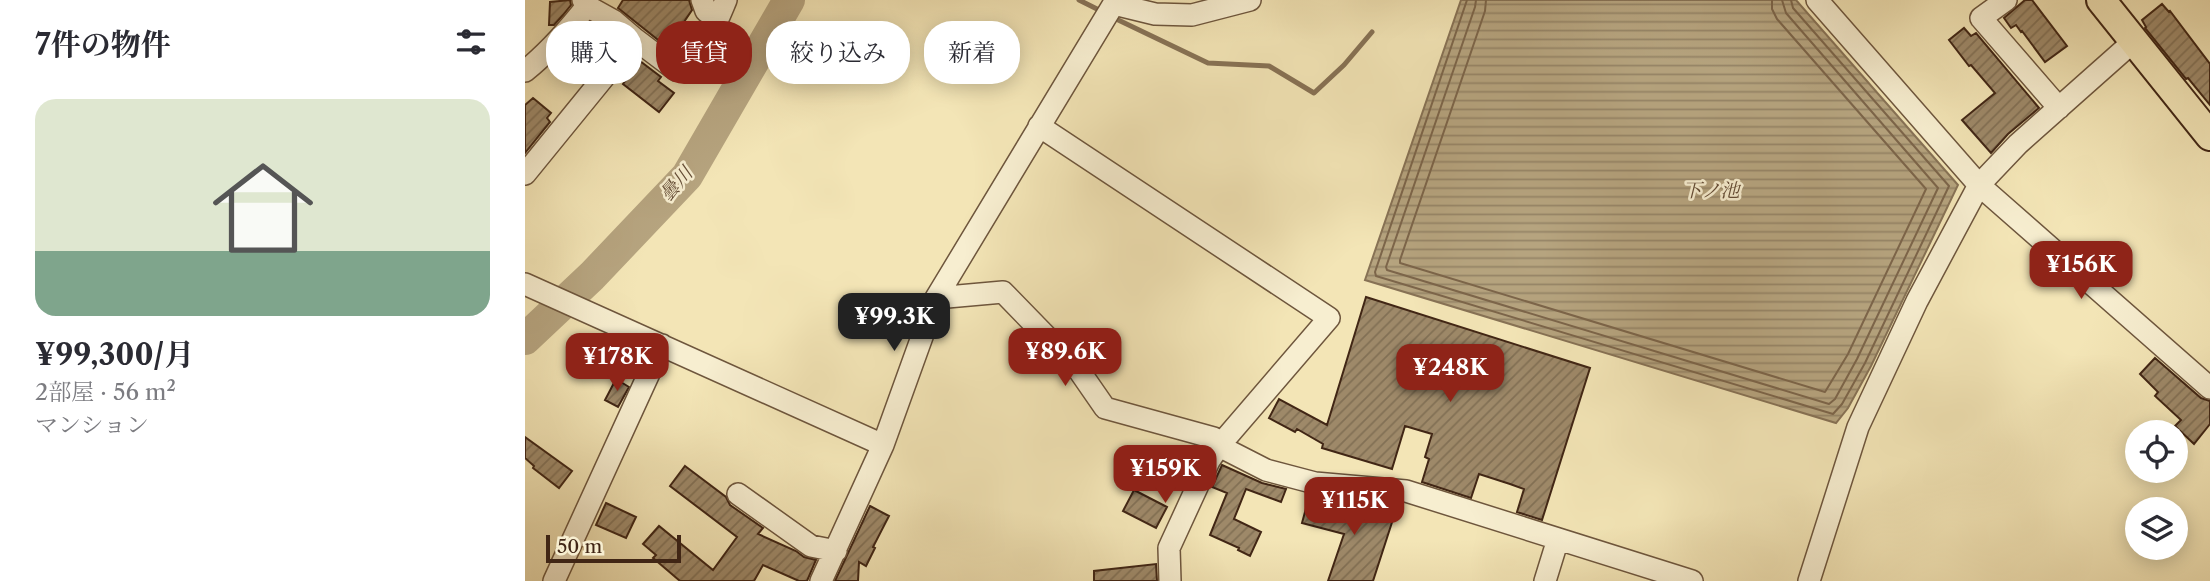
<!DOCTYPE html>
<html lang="ja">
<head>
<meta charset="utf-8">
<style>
	body { margin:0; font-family:"Libre Caslon Text","Noto Serif JP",serif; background:#f7f7f7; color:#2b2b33; height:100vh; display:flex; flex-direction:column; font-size:26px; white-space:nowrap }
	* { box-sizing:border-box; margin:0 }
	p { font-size:23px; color:#7c7c81 }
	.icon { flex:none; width:38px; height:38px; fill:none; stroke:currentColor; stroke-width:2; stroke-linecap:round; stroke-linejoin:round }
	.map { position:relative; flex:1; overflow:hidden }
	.panel { display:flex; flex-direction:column; background:#fff; width:525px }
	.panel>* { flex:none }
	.top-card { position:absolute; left:21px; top:21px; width:665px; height:63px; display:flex; gap:14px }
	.fabs { position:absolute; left:1600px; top:420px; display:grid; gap:14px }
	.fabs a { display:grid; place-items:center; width:63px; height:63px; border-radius:50%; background:#fff; box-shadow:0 4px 18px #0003; font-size:35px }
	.scale { position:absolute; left:21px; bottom:18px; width:135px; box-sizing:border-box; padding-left:7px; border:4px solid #412615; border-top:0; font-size:19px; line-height:24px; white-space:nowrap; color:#412615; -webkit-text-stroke:5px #f7eed0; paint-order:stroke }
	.price { position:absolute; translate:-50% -60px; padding:0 16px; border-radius:14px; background:#8f2418; color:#fff; font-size:23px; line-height:46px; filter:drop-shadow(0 2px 4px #0008) }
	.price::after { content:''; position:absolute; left:50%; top:42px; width:21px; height:16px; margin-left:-10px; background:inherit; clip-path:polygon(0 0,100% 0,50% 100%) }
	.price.current { background:#222; color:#fff }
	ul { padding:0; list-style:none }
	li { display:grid; align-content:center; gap:14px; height:371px; padding:0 35px }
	li span { display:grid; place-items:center; height:217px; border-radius:21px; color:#555 }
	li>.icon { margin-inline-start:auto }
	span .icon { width:126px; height:126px; fill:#fffc; stroke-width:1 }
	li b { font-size:30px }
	h2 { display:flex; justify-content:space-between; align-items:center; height:84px; padding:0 35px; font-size:30px }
	.tag { padding:0 24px; border-radius:28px; background:#fff; box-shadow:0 4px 18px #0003; font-size:24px; line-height:63px }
	.tag.current { background:#8f2418; color:#fff }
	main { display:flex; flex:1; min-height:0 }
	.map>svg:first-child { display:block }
</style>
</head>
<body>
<main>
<section class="panel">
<h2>7件の物件<svg class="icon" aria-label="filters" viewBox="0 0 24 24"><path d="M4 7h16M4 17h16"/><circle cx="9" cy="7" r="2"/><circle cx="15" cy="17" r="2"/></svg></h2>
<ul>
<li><span style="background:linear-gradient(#dfe7d0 70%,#7fa58c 0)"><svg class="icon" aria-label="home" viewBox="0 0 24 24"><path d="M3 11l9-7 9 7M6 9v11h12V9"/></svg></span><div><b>¥99,300/月</b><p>2部屋 · 56 m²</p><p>マンション</p></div></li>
</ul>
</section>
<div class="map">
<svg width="1685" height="581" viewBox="0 0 1685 581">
	<defs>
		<pattern id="water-rules" width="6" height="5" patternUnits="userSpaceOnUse" patternTransform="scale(1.75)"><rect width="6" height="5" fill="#b6a47f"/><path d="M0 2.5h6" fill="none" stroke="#968567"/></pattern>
		<pattern id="building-hatch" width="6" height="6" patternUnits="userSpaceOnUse" patternTransform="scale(1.75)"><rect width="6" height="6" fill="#9e8969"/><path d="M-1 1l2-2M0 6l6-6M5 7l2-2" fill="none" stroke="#827055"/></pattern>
	</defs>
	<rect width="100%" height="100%" fill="#f3e5b6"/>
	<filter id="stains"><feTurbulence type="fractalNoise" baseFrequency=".00286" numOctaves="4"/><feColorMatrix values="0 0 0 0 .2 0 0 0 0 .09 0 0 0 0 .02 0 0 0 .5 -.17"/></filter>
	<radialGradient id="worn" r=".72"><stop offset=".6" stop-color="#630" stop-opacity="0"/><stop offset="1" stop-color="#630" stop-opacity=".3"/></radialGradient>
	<path fill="url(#water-rules)" stroke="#877255" stroke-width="2" d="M936 0H1271L1433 185 1346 366 1323 408 1311 423 840 280Z"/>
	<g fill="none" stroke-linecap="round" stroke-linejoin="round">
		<path stroke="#7c654a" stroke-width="2" d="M942 0 850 272 851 276 1308 414 1317 404 1340 363 1424 186 1268 8 1266 0
			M951 0 950 7 861 267 862 270 1304 404 1310 399 1332 359 1413 188 1261 13 1257 0
			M961 0 960 11 875 260V263L1300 392 1323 354 1401 189 1252 19 1247 9V0"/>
		<path stroke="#877255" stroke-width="5" d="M554 0 578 12
			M587 17 683 63 744 66 789 93 819 65 847 32"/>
		<path stroke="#b6a47f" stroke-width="32" d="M0 339 67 276 162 176 264 0"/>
	</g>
	<path fill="url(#building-hatch)" stroke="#412615" stroke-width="2" d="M45 0 46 5 38 15 29 25H24L25 2Z
		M98 0H164L167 10 142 47 93 8Z
		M1500 0H1507L1542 46 1520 62 1497 31 1496 32 1491 25 1486 28 1479 18Z
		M1637 4 1644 12 1645 11 1685 64V105L1663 78 1661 79 1620 28 1621 27 1617 20Z
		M65 23 86 39 70 61 47 44Z
		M1439 28 1446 36 1451 33 1514 108 1483 134 1466 153 1437 120 1470 93 1446 65 1444 66 1424 40Z
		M115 61 136 77 133 81 149 93 134 112 98 84Z
		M8 98 26 113 22 118 25 122 0 153V105Z
		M841 297 1065 368 1017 520 992 512 999 489 985 484 954 474 946 498 897 482 904 459 900 457 907 434 880 426 867 469 797 448 798 444 772 429 770 432 744 418 754 399 802 425Z
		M1630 358 1676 398 1685 401V424L1669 444 1650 426 1656 420 1630 396 1633 392 1615 374Z
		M91 379 104 387 93 407 80 400Z
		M0 437 47 471 34 488 8 468 9 466 0 458Z
		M697 465 737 483 761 489 756 502 721 489 709 519 736 532 725 556 713 550 714 548 685 535 702 493 687 487Z
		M160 466 201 497 205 505 238 528 233 534 271 551 279 557 291 560 282 581H274L238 565 229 581H155L128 558 131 555 118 544 134 526 188 570 212 537 145 486Z
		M609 490 642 507 631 528 598 511Z
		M829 500 850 507 851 504 871 510 848 581H803L819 534 777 523 783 501 826 512Z
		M81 503 111 517 101 538 71 525Z
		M345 506 364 516 348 547 350 548 341 566 334 562 333 581H310Z
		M631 564 632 581H569V571Z"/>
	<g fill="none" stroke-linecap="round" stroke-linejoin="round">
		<g stroke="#6e563d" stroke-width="24">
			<path id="minor" d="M58 0 62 6 89 21 110 39
				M177 0 181 11 192 19
				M1292 0 1454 185 1685 388
				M1481 0 1456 18 1534 108
				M589 4 630 14 667 15 725 0
				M0 71C24 52 43 30 62 6
				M514 126 804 318 694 446 684 461 644 548 645 581
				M0 174 110 39 151 70C178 59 190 26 201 0
				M0 284 358 445
				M411 298 478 292 553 369 580 408 689 438 694 446 741 470 790 483 881 491 1167 581
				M213 494 286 546 311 551
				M29 581 137 345
				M296 581 358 445 411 298 591 0
				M1020 581 1033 539
				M1284 581 1333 427 1392 301 1454 185 1493 144 1609 41"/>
		</g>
		<g stroke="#412615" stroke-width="32">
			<path id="major" d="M1576 0 1685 136"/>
		</g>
		<use href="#minor" stroke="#f7eed0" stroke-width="21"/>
		<use href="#major" stroke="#f3e5b6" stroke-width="28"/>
	</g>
	<g text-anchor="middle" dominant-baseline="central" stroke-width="5" stroke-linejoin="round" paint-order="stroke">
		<g font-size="19" font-style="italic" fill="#644c35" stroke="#f7eed0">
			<text transform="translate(151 184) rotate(-49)">曇川</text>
			<text x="1186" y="190">下ノ池</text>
		</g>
	</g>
	<rect width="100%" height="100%" filter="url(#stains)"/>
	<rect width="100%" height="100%" fill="url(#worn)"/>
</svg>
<div class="fabs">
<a><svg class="icon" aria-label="locate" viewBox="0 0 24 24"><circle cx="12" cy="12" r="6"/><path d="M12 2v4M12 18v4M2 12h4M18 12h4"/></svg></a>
<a><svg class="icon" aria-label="layers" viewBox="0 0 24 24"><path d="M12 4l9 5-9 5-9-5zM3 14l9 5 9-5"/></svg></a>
</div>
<div class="scale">50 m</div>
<b class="price" style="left:1556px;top:301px">¥156K</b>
<b class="price current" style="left:369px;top:353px">¥99.3K</b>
<b class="price" style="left:540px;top:388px">¥89.6K</b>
<b class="price" style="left:92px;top:393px">¥178K</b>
<b class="price" style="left:925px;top:404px">¥248K</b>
<b class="price" style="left:640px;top:505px">¥159K</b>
<b class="price" style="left:829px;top:537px">¥115K</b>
<div class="top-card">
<a class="tag">購入</a>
<a class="tag current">賃貸</a>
<a class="tag">絞り込み</a>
<a class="tag">新着</a>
</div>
</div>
</main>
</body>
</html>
